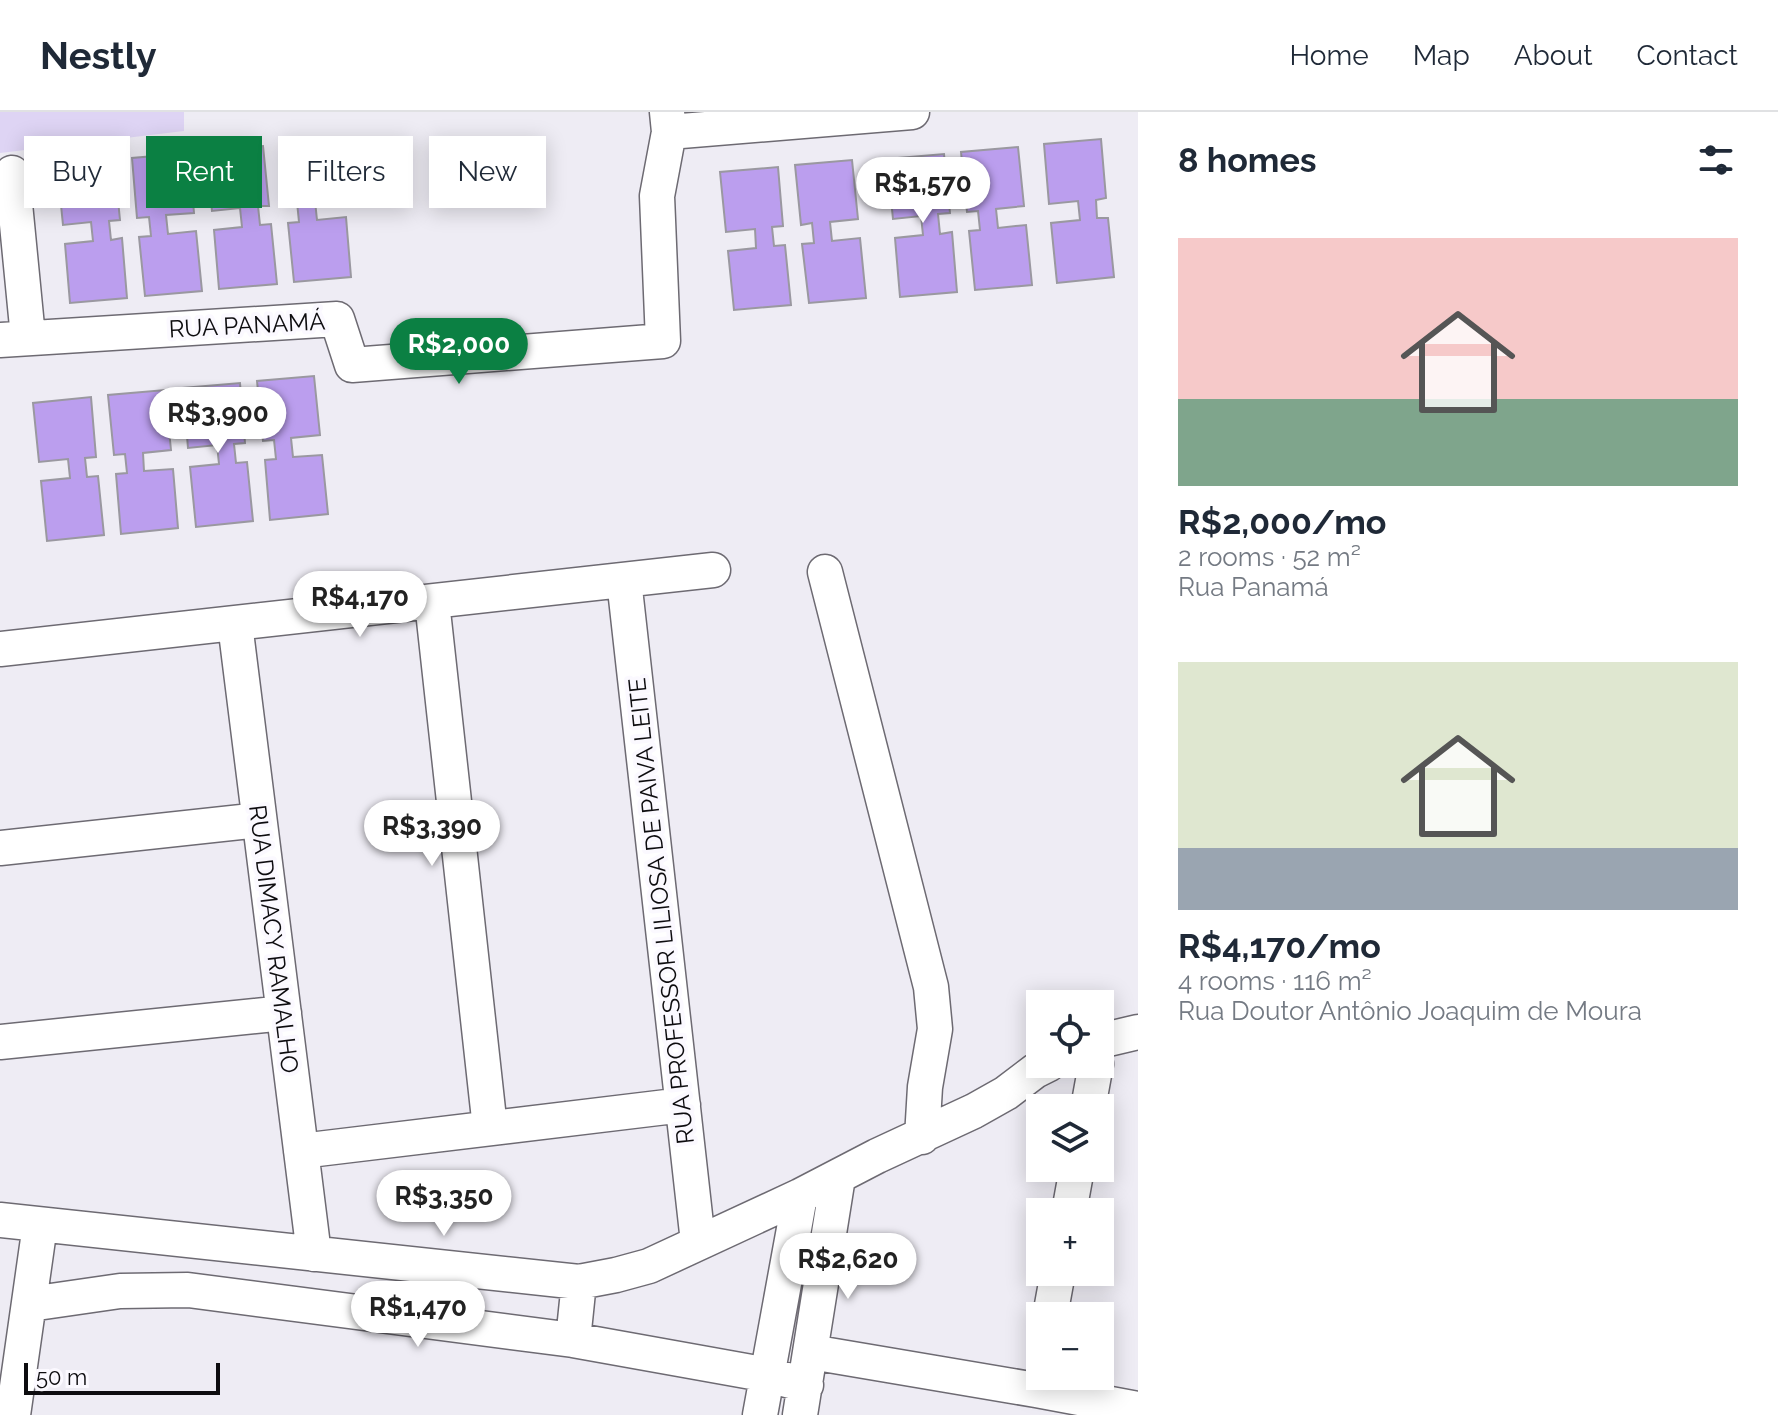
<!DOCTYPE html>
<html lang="en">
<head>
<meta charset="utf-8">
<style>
	body { margin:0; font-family:Raleway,sans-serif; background:#f2f2f3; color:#1f2937; height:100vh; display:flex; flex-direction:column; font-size:30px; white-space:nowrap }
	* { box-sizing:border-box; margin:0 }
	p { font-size:26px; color:#747a83 }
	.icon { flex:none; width:44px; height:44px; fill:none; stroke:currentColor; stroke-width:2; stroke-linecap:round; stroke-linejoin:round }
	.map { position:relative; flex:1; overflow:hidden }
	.panel { display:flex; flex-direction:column; background:#fff; width:640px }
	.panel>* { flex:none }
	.hud { position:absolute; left:24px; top:24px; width:760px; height:72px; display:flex; gap:16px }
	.fabs { position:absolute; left:1026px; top:878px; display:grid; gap:16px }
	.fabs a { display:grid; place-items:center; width:88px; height:88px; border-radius:0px; background:#fff; box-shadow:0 4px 20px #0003; font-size:40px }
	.scale { position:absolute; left:24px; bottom:20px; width:196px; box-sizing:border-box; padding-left:8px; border:4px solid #0d0c0f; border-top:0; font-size:22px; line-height:28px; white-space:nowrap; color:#0d0c0f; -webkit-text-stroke:6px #fbf9ff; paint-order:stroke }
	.price { position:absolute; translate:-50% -68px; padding:0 18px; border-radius:28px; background:#fff; color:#222; font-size:26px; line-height:52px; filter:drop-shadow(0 2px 4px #0008) }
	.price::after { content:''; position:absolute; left:50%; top:48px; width:24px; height:18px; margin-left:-12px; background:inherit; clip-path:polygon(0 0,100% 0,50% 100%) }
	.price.on { background:#0b8043; color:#fff }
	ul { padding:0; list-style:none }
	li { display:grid; align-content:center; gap:16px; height:424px; padding:0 40px }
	li span { display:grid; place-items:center; height:248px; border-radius:0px; color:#555 }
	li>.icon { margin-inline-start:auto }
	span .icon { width:144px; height:144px; fill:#fffc; stroke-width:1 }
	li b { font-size:34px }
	h2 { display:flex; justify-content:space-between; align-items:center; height:96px; padding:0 40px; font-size:34px }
	.pill { padding:0 28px; border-radius:0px; background:#fff; box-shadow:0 4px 20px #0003; font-size:28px; line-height:72px }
	.pill.on { background:#0b8043; color:#fff }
	header { display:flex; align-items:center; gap:48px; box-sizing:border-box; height:112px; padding:0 40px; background:#fff; border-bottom:2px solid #e0e1e3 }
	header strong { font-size:38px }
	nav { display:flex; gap:44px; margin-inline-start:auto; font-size:28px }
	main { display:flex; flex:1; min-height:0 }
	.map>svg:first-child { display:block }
</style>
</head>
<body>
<header>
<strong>Nestly</strong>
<nav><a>Home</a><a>Map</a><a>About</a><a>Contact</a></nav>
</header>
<main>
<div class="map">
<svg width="1138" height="1303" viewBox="0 0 1138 1303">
	<rect width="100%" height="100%" fill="#eeecf4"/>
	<path fill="#ded4f4" d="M0 0H184V19L0 41Z"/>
	<path fill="#bb9eee" stroke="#9a98a0" stroke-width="2" d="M338 27 344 86 315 89 317 108 346 105 351 165 294 170 288 111 299 110 297 90 286 92 281 32Z
		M1101 27 1106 86 1096 88 1097 106H1108L1114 165 1057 171 1051 111 1080 108 1078 89 1049 92 1044 32Z
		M263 34 269 94H258L260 113 271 112 277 172 219 177 214 118 242 115 240 96 212 99 206 39Z
		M1018 35 1024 94 996 97 998 116 1026 113 1032 173 975 178 969 119 980 118 978 99 967 100 961 40Z
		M189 41 194 101 166 103 168 122 196 119 202 179 145 184 139 125 151 124 149 105 137 106 132 46Z
		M944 42 950 101 938 102 940 122 952 120 957 180 900 185 895 126 923 123 921 104 893 107 887 47Z
		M114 48 120 108 109 109 111 128 122 126 127 186 70 191 65 132 93 129 91 110 63 113 57 53Z
		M852 48 858 107 830 110 832 129 860 126 866 186 809 191 802 132 814 131 812 111 801 113 795 53Z
		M778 55 783 114 772 115 774 134 785 133 791 193 734 198 728 139 756 136 755 117 726 120 720 60Z
		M314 264 320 323 291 326 293 345 322 343 328 402 270 408 265 348 276 347 274 328 263 329 257 269Z
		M240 271 245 331 234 332 236 351 247 350 253 409 196 415 190 355 219 352 217 333 188 336 183 276Z
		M165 278 171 338 143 341 144 359 173 357 178 416 121 422 116 362 127 361 125 342 114 343 108 283Z
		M91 285 96 345 85 346 87 365 98 364 104 423 47 429 41 369 70 366 68 347 39 350 33 291Z"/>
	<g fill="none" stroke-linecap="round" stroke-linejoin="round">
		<g stroke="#6d6a72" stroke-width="37">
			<path id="minor" d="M669 20 912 0
				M12 61 28 225
				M0 228 337 207 352 253 663 229 657 84 669 20 667 0
				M825 460 931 875 935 917 925 975 922 1025
				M624 468 698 1130
				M432 490 490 1016
				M235 512 314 1142
				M0 537 713 458
				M0 736 259 708
				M1100 929 1138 920
				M0 930 284 901
				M1088 996 1096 952
				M301 1039 683 993
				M1069 1100 1077 1056
				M0 1108 579 1170 616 1163 649 1154 800 1084 877 1044 974 999 1006 981 1035 959 1049 952
				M30 1192 120 1179 188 1178 573 1228 768 1263 806 1273
				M1050 1204 1058 1160
				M573 1228 579 1170
				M811 1240 1036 1278 1138 1297
				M13 1303 40 1113
				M760 1303 800 1084
				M800 1303 838 1065"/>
		</g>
		<use href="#minor" stroke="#fff" stroke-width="34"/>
	</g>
	<g text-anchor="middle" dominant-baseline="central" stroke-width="8" stroke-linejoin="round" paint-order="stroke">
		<g font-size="24" fill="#0d0c0f" stroke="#fbf9ff">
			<text transform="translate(247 213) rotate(-3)">RUA PANAMÁ</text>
			<text transform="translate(661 799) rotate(-96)">RUA PROFESSOR LILIOSA DE PAIVA LEITE</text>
			<text transform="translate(274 827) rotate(83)">RUA DIMACY RAMALHO</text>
		</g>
	</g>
</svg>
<div class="fabs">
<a><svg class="icon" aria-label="locate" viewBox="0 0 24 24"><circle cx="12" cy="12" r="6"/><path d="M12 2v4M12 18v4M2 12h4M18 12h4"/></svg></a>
<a><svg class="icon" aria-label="layers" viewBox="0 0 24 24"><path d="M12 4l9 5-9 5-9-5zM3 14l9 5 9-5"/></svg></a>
<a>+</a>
<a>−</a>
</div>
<div class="scale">50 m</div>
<b class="price" style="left:923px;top:113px">R$1,570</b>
<b class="price on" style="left:459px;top:274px">R$2,000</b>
<b class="price" style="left:218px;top:343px">R$3,900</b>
<b class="price" style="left:360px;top:527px">R$4,170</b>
<b class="price" style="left:432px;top:756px">R$3,390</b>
<b class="price" style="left:444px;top:1126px">R$3,350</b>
<b class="price" style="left:848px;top:1189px">R$2,620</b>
<b class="price" style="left:418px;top:1237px">R$1,470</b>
<div class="hud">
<a class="pill">Buy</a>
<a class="pill on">Rent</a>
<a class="pill">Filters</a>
<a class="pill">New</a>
</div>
</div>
<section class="panel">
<h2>8 homes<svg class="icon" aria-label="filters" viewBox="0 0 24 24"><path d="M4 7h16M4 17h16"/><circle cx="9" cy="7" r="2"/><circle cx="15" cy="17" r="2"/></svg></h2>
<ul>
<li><span style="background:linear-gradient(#f6c9c9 65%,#7fa58c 0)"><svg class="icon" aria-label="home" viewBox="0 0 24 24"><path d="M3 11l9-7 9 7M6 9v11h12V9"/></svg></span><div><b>R$2,000/mo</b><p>2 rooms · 52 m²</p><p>Rua Panamá</p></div></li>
<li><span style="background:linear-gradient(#dfe7d0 75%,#9aa5b1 0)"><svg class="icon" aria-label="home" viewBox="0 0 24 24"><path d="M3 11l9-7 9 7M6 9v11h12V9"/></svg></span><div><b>R$4,170/mo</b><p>4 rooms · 116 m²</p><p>Rua Doutor Antônio Joaquim de Moura</p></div></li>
</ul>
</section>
</main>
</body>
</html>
